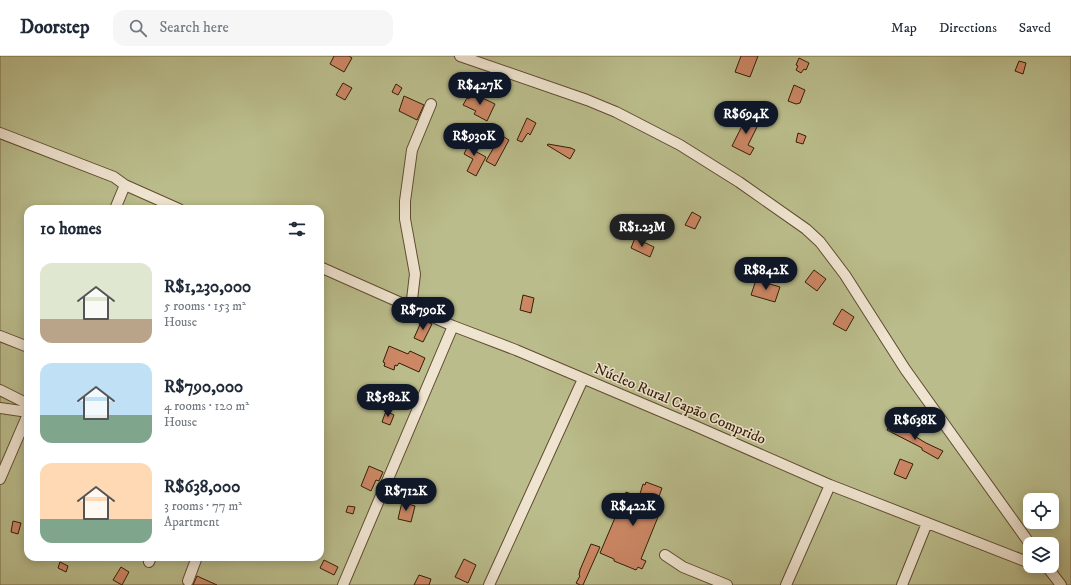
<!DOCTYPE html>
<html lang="en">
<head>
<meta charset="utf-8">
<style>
	body { margin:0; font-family:"IM FELL DW Pica",serif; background:#f6f6f7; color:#1f2937; height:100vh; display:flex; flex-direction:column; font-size:15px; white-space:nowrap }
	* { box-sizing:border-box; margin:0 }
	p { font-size:13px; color:#747a83 }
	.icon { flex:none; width:22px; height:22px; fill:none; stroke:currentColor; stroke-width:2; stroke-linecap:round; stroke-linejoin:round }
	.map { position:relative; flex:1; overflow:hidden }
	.panel { position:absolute; left:24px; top:149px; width:300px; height:356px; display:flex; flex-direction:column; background:#fff; border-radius:12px; box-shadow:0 2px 10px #0003 }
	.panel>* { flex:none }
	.fabs { position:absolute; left:1023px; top:437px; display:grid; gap:8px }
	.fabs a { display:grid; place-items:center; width:36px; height:36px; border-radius:8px; background:#fff; box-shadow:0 2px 10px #0003; font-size:20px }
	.price { position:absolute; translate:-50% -34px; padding:0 9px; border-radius:14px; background:#111827; color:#fff; font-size:13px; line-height:26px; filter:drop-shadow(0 1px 2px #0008) }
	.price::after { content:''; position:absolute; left:50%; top:24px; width:12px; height:9px; margin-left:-6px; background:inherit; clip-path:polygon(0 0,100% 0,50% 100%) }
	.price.on { background:#222; color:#fff }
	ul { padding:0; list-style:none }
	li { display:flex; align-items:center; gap:12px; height:100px; padding:0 16px }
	li span { display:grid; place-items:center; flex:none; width:112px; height:80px; border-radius:12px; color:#555 }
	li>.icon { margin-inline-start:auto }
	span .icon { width:48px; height:48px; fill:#fffc; stroke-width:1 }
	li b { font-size:17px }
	h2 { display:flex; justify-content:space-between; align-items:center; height:48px; padding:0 16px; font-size:17px }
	header { display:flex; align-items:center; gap:24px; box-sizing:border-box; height:56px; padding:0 20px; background:#fff; border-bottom:1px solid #e0e1e3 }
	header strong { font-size:19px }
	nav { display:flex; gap:22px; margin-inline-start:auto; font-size:14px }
	.search { width:280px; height:36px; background:#f6f6f7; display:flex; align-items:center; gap:10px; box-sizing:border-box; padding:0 14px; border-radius:12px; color:#747a83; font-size:15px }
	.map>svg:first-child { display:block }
</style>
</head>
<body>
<header>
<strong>Doorstep</strong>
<div class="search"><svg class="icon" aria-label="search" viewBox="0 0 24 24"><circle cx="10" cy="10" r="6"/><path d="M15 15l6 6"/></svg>Search here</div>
<nav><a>Map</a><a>Directions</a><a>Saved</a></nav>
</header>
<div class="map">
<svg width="1071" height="529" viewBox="0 0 1071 529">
	<rect width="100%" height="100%" fill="#e6d6b7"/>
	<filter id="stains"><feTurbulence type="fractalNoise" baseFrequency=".005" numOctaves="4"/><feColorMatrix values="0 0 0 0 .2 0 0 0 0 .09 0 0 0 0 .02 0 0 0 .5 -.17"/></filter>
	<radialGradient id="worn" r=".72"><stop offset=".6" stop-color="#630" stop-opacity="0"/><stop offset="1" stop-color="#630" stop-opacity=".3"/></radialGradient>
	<path fill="#babc8b" stroke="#786c48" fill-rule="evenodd" d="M0 0H1071V529H0ZM28 153H320V501H28ZM1030 444H1052V466H1030ZM1030 488H1052V510H1030Z"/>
	<path fill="#cc8765" stroke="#351d05" d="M334 0H349L352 2 344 16 330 8Z
		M741 0H758L750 21 735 16Z
		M799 2 809 7 806 14 804 13 801 17 796 14 798 10 796 9Z
		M1019 5 1026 7 1023 18 1015 15Z
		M343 27 352 32 345 44 336 39Z
		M396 28 402 32 398 39 392 36Z
		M794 29 805 34 800 47 796 48 788 45Z
		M472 37 495 48 487 65 474 58 476 55 463 49 467 42 469 43Z
		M404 40 424 49 417 64 399 55Z
		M743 59 759 67 748 89 754 92 750 99 732 90 743 68 740 67Z
		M527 62 536 67 530 79 528 77 527 78 522 86 517 84Z
		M798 77 806 80 803 88 796 86Z
		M473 79 479 83 473 94 486 101 476 120 467 115 473 103 464 98Z
		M501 79 509 84 495 110 486 105Z
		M548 88 571 92 575 94 570 103 547 89Z
		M692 156 701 161 695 173 685 169Z
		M635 182 654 191 650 201 631 192Z
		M814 214 826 223 817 235 805 226Z
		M756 224 780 231 775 246 751 239Z
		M523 239 534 242 531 257 520 254Z
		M842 253 854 261 846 275 833 268Z
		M422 264 432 268 423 286 414 282Z
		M389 290 408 298 410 295 425 302 419 316 399 307 397 310 395 309 394 314 384 310 385 307 383 306Z
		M386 355 394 359 390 369 382 366Z
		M890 367 917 380 916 381 926 387 943 395 938 403 922 394V392L887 374Z
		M900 403 913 408 906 423 894 418Z
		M369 410 383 416 379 425 376 424 371 435 361 430Z
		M646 426 662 432 656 449 662 451 641 503 646 505 642 513 638 511 636 514 614 505V503L600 497 626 436 639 441 643 428 645 429Z
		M402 446 415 450 411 466 398 463Z
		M348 450 355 451 353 458 346 456Z
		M13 465 21 467 18 478 11 476Z
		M591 488 600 491 583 529H580L576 527 580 520 579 519 580 514Z
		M464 503 476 509 468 527 455 521Z
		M324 504 338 511 334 519 320 512Z
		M60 506 68 510 66 516 58 512Z
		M121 511 129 516 122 529 113 524Z
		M419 519 431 523 429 529H414Z
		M197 520 217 529H193Z"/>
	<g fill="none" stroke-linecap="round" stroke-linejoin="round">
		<g stroke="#614b32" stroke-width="12">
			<path id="minor" d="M460 0 587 44 616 56 680 89 739 126 806 173 820 186 845 219 905 313 1030 488
				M0 77 114 121 125 129 179 153
				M115 153 125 129
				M320 211 453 270 516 294 693 369 830 429 1030 507
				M411 252 415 218 405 163V145L412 94 431 48
				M0 280 28 291
				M0 334 28 348
				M0 352 28 356
				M0 423 28 358
				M665 499 683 511 727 529
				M149 506 151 501
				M1039 510 1048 512 1061 529
				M188 525 197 501
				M343 529 453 270
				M489 529 583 323
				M786 529 830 429
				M902 529 927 467"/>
		</g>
		<use href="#minor" stroke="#efe4d0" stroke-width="10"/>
	</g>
	<g text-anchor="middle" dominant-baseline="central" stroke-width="3" stroke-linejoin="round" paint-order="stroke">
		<g font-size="15" fill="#351d05" stroke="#efe4d0">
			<text transform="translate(680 348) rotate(23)">Núcleo Rural Capão Comprido</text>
		</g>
	</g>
	<rect width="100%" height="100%" filter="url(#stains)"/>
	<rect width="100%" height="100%" fill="url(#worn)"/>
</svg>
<div class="fabs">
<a><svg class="icon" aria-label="locate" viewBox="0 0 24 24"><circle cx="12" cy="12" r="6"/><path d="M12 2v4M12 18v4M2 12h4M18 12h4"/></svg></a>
<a><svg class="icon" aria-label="layers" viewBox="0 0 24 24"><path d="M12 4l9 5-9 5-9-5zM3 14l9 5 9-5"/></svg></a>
</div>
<b class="price" style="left:480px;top:50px">R$427K</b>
<b class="price" style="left:746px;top:79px">R$694K</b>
<b class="price" style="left:474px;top:101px">R$930K</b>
<b class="price on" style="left:642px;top:192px">R$1.23M</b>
<b class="price" style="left:766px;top:235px">R$842K</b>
<b class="price" style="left:423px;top:275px">R$790K</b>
<b class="price" style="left:388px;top:362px">R$582K</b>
<b class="price" style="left:915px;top:385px">R$638K</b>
<b class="price" style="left:406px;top:456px">R$712K</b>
<b class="price" style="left:633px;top:471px">R$422K</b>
<section class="panel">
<h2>10 homes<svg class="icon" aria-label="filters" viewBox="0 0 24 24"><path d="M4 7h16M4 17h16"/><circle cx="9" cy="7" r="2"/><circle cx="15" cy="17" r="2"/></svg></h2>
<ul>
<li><span style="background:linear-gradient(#dfe7d0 70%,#b9a48a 0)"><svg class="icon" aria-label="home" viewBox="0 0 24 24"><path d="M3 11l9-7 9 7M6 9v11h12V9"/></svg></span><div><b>R$1,230,000</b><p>5 rooms · 153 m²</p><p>House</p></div></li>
<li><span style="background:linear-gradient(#bfe0f5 65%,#7fa58c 0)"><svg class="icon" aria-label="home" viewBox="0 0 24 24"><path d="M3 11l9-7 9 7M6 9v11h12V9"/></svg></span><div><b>R$790,000</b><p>4 rooms · 120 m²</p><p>House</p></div></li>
<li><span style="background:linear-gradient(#ffd9b3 70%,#7fa58c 0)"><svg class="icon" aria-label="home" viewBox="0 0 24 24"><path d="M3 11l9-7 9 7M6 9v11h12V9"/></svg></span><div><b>R$638,000</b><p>3 rooms · 77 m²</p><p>Apartment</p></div></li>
</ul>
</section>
</div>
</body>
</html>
